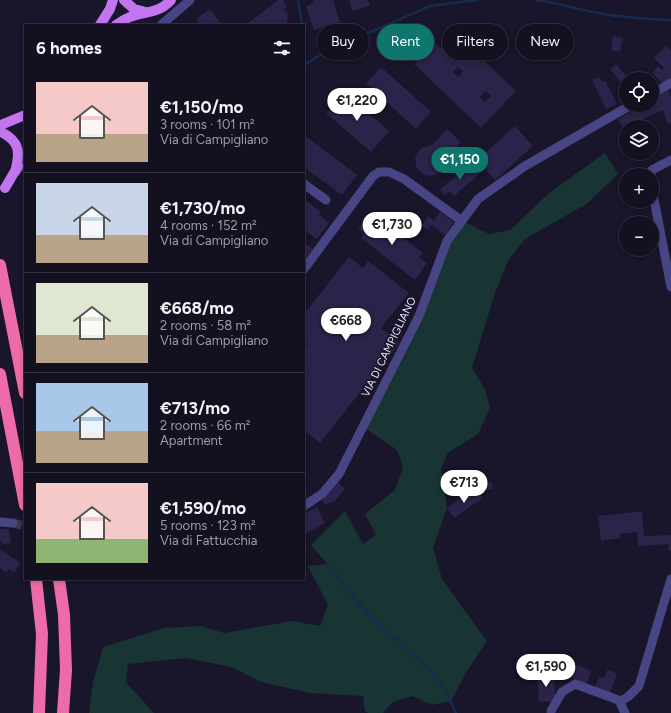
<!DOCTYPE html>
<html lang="en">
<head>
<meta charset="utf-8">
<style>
	body { margin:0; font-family:Figtree,sans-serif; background:#201e2d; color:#f1f3f6; height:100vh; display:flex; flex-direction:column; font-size:15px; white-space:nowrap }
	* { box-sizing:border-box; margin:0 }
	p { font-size:13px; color:#9d9da5 }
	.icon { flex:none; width:22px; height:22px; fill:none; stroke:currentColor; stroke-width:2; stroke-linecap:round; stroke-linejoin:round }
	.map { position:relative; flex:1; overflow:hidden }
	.details { position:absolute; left:24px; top:24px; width:281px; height:556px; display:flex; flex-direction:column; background:#131020; border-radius:0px; box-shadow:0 2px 6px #0003,0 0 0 1px #32303e }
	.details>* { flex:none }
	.top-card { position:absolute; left:317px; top:24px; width:294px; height:36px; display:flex; gap:8px }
	.fabs { position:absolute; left:619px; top:72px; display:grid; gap:8px }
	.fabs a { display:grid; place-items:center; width:40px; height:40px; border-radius:50%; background:#131020; box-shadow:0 2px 6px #0003,0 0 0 1px #32303e; font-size:20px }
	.price { position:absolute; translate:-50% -34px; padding:0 9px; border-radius:14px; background:#fff; color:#222; font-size:13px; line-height:26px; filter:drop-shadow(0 1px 2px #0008) }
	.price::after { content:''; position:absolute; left:50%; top:24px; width:12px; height:9px; margin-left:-6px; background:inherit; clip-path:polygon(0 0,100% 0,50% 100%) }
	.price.selected { background:#0f766e; color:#fff }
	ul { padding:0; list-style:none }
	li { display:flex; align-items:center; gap:12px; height:100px; padding:0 12px }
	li+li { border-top:1px solid #32303e }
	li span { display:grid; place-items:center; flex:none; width:112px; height:80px; border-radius:0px; color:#555 }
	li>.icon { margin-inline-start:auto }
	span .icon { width:48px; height:48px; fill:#fffc; stroke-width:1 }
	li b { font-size:17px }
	h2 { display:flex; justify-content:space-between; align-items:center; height:48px; padding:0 12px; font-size:17px }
	.chip { padding:0 14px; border-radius:18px; background:#131020; box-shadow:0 2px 6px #0003,0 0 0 1px #32303e; font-size:14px; line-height:36px }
	.chip.selected { background:#0f766e; color:#fff }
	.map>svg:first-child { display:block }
</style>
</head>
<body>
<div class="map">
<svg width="671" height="713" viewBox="0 0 671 713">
	<rect width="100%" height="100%" fill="#19152a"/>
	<path fill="#183433" d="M605 153 618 174 588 203 525 239 509 259 495 293 472 368 485 389 490 408 478 434 448 453 441 468 447 508 433 548 442 579 487 641 467 671 451 701 432 705 412 696 393 702 383 713H368L365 711 363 696 310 693 261 682 231 667 186 658 128 664 126 682 154 713H89L93 682 103 647 164 628 201 626 224 633 292 621 320 626 328 605 308 566 327 564 311 545 345 511 363 544 376 535 365 514 395 490 403 467 397 450 363 427 419 316 447 241 462 221 489 234 510 230 549 193Z"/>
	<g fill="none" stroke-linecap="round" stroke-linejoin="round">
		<path stroke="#162b4d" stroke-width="2.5" d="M298 0 302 25
			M536 0C554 2 570 7 588 11 615 17 643 19 671 20
			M304 57V64
			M304 65 323 53 430 6 477 0
			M327 564 369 615 430 670 444 688 456 713"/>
	</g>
	<path fill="#2b2349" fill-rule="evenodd" d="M278 0H283L287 6 284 9 288 15 287 25H246Z
		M313 0H333L340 22 314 30 306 6 314 3Z
		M349 0H368L370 6 352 11Z
		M210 9 222 25H201L196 19Z
		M613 36 623 38 620 52 611 50Z
		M460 38 516 91 481 128 414 64 435 43 440 48 446 41 453 47ZM458 67 463 71 458 77 453 72ZM486 91 491 96 485 102 480 97Z
		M666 46 671 51V78L664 85 652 73 658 66 662 70 664 68 654 58Z
		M616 64 629 79H626V89L610 69Z
		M381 67 431 112 416 129 366 83Z
		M599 77 602 82 605 80 617 104 606 109 592 80Z
		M669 90 671 98V123L668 124 663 110 628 126 627 124 622 127 618 119 644 105H652V100Z
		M345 93 389 131 371 152 326 113 331 108 327 105 333 97 338 102Z
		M515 126 533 146 495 180 473 155 480 148 485 153Z
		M447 129 461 142 446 159 444 167 440 173 432 176 425 175 419 171 416 166 415 158 417 153 421 148 432 145Z
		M304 135 357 175 342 195 304 167Z
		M470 164 479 174 454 196 449 191 445 195 440 190Z
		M304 199 321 212 319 215 329 223 317 239 304 230Z
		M370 212 423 253 419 257 427 263 415 280 361 238 364 234 358 229Z
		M440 212 454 222 445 235 431 225 427 230 422 226 428 216 434 221Z
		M304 243 313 249 304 260Z
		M349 257 363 268 368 261 409 293 381 328 399 343 320 443 304 430V349L308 344 304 341V314Z
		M338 482 345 489 334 502 325 504 322 501Z
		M492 482 493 489 485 490 484 483Z
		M478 491 483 498 454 518 447 508 467 494 469 497Z
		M317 507 325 523 305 534 304 532V514Z
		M642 511 644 536 671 535V551H668L669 544 638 546 637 532 620 534V538L601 541 598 516Z
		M0 529H9L11 543 2 544 1 541H0Z
		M0 549 20 563 14 573 9 569 6 573 0 568Z
		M576 665 591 671 587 684 571 678Z
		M607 670 617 673 610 694 595 688 599 676 604 678Z
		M554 675 555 701 539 702 537 676Z"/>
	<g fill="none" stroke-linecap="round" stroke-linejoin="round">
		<path stroke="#38344a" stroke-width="9" stroke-dasharray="9 4.5" stroke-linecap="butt" d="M13 523 25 526"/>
		<path stroke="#484584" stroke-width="9" d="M161 25 190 0
			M652 94 671 83
			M15 172 25 163
			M650 175 652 170 671 160
			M304 184 326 200
			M652 189 671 287
			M304 269 373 176 379 172H389L404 179 462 221
			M304 506 322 494 339 474 419 316 447 241 478 199 525 166 631 105
			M0 522 13 523
			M621 701V705L625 713
			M551 711 562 692 575 684 621 701 629 696 639 686 671 579"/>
		<path stroke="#c275ef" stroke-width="10" d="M124 0 134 9 146 12
			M100 25 110 9 113 0
			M116 25C122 21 126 18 133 16 148 11 159 13 171 0
			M1 125 25 115
			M1 132C21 142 20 153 15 172
			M5 188 18 166"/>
		<path stroke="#ed6ba8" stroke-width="12" d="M0 265 25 393
			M0 374 25 505
			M36 579 42 634 39 713
			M59 579 64 615 66 670 63 713"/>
	</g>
	<g text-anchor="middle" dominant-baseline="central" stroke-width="3.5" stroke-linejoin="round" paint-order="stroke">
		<g font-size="11" fill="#e5e2fc" stroke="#19152a">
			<text transform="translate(389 347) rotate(-64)">VIA DI CAMPIGLIANO</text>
		</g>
	</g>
</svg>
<div class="fabs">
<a><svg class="icon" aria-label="locate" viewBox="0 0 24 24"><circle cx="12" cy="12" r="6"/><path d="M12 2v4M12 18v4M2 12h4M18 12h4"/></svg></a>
<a><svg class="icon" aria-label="layers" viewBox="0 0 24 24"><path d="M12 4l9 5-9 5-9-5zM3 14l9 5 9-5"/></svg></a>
<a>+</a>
<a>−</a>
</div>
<b class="price" style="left:357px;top:122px">€1,220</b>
<b class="price selected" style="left:460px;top:181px">€1,150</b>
<b class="price" style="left:392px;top:246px">€1,730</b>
<b class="price" style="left:346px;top:342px">€668</b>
<b class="price" style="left:464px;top:504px">€713</b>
<b class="price" style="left:546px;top:688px">€1,590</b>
<div class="top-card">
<a class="chip">Buy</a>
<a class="chip selected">Rent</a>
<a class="chip">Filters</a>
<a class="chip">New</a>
</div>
<section class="details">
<h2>6 homes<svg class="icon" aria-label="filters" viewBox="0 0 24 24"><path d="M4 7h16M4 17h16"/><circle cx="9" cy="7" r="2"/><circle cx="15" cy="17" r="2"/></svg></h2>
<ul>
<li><span style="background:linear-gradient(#f6c9c9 65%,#b9a48a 0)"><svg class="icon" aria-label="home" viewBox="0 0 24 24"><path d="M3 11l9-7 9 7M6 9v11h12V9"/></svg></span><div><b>€1,150/mo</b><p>3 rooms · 101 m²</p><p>Via di Campigliano</p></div></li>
<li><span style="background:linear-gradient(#c9d6e8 65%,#b9a48a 0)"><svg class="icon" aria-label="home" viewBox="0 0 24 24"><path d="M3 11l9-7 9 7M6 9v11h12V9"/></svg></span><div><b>€1,730/mo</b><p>4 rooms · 152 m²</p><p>Via di Campigliano</p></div></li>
<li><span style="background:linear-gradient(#dfe7d0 65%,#b9a48a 0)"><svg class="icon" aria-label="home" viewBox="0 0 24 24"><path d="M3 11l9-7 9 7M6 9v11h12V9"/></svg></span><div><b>€668/mo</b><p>2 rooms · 58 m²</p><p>Via di Campigliano</p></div></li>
<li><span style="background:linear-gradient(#a9c7e8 60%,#b9a48a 0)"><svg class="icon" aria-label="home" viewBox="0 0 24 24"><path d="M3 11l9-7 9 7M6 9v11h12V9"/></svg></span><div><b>€713/mo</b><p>2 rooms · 66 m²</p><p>Apartment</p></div></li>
<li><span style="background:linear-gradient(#f6c9c9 70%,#8fb573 0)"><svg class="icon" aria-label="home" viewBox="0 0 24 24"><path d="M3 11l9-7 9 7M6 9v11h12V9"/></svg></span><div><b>€1,590/mo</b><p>5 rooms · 123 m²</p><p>Via di Fattucchia</p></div></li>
</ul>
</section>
</div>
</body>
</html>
